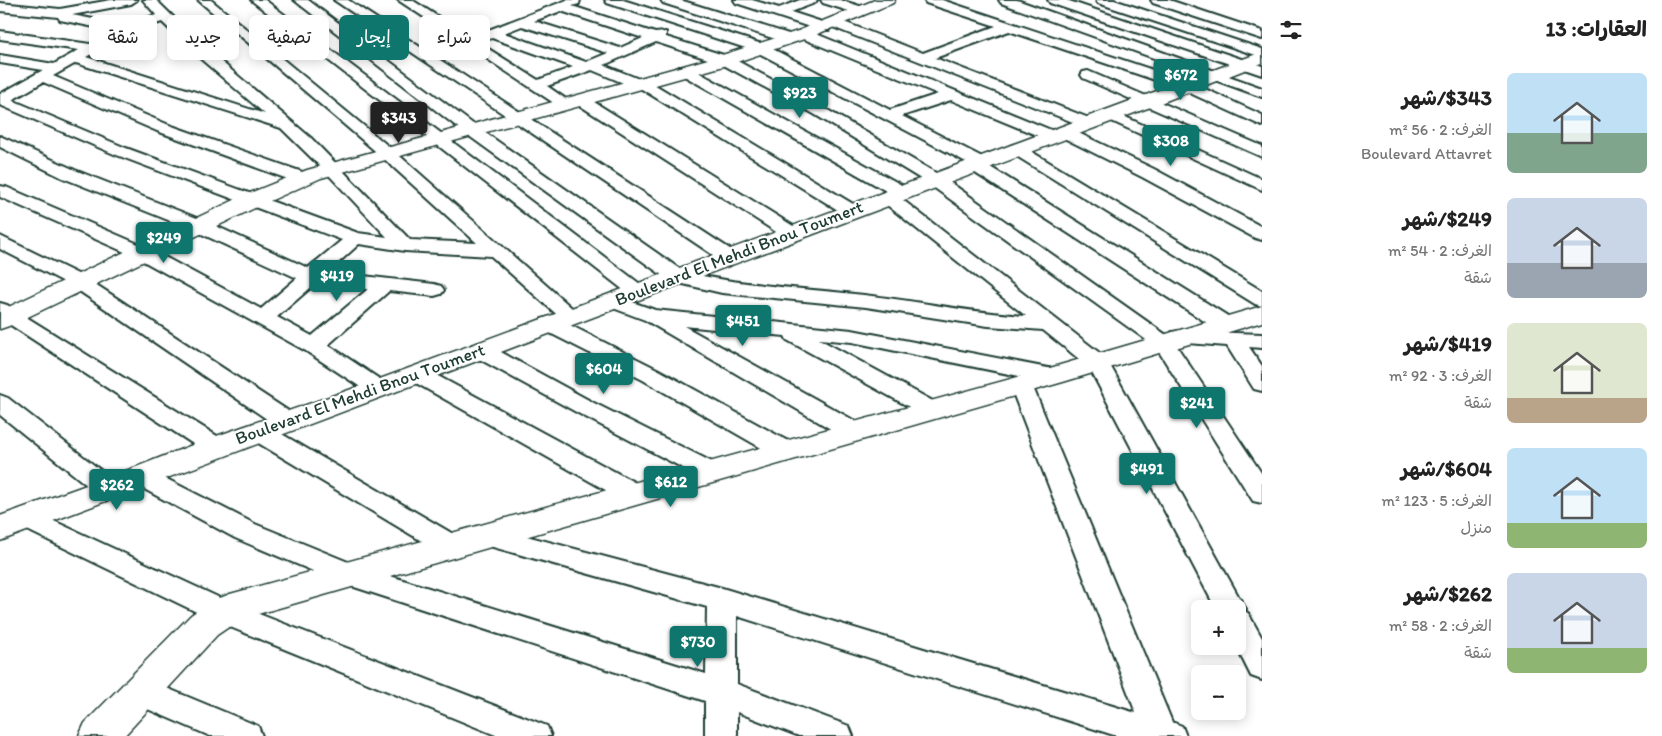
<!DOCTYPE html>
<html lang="ar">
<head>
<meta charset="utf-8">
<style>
	body { margin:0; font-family:Itim,"Playpen Sans Arabic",sans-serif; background:#f2f2f2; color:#222; direction:rtl; height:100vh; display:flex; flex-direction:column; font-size:19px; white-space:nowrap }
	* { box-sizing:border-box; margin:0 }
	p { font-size:16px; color:#767676 }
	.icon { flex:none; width:28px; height:28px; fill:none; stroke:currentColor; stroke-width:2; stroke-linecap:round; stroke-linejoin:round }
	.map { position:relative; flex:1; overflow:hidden; direction:ltr }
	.details { display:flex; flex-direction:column; background:#fff; width:400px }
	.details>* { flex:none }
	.banner { position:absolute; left:15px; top:15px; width:475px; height:45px; direction:rtl; display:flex; gap:10px }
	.controls { position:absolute; left:1191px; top:600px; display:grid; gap:10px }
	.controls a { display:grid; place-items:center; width:55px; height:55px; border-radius:8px; background:#fff; box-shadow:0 2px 12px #0003; font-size:25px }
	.price { position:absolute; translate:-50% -42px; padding:0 11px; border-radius:5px; background:#0f766e; color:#fff; font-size:16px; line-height:32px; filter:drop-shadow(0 1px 2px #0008) }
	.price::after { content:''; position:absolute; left:50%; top:30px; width:15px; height:11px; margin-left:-8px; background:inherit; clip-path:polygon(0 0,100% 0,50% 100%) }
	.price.on { background:#222; color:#fff }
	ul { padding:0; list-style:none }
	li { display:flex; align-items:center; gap:15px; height:125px; padding:0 15px }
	li span { display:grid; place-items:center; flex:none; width:140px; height:100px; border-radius:8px; color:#555 }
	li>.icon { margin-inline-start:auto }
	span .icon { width:60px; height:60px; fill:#fffc; stroke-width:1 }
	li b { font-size:21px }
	h2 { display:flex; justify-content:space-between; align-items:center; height:60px; padding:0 15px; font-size:21px }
	.tag { padding:0 18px; border-radius:8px; background:#fff; box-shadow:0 2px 12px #0003; font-size:18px; line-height:45px }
	.tag.on { background:#0f766e; color:#fff }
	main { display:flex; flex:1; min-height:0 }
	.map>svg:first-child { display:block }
</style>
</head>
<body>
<main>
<section class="details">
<h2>العقارات: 13<svg class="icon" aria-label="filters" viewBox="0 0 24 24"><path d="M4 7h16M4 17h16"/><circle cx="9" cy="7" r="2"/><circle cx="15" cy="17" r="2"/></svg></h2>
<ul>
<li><span style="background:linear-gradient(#bfe0f5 60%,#7fa58c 0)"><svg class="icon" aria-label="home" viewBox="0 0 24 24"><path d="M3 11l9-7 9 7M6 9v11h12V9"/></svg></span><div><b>$343/شهر</b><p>الغرف: 2 · 56 m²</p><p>Boulevard Attavret</p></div></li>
<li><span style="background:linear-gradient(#c9d6e8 65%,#9aa5b1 0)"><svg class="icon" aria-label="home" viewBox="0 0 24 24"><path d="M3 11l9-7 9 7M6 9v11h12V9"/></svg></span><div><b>$249/شهر</b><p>الغرف: 2 · 54 m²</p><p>شقة</p></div></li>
<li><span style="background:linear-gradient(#dfe7d0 75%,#b9a48a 0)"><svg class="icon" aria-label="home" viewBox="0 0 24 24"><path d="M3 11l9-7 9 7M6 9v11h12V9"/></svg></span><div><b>$419/شهر</b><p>الغرف: 3 · 92 m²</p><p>شقة</p></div></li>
<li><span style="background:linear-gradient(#bfe0f5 75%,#8fb573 0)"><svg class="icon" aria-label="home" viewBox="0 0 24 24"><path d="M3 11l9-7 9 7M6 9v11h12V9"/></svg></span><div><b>$604/شهر</b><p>الغرف: 5 · 123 m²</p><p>منزل</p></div></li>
<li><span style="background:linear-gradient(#c9d6e8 75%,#8fb573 0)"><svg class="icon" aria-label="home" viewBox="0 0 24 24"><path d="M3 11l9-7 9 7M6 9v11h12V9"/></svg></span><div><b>$262/شهر</b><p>الغرف: 2 · 58 m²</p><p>شقة</p></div></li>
</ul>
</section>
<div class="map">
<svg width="1262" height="736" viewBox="0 0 1262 736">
	<rect width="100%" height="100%" fill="#fff"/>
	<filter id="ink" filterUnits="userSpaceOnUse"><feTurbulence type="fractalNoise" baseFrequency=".02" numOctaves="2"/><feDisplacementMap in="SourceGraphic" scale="10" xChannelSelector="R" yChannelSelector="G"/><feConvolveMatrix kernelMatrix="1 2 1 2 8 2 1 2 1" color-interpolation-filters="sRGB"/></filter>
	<g filter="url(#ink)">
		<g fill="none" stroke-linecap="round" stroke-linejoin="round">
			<g stroke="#1f3d34" stroke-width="4">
				<path id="street" d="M111 0H137L131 4 72 15 125 25 156 15 143 0H156L204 47 311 138 410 240 477 243 381 156 198 0H211L393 150 581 316 577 320 570 322 563 320 491 256 405 251 359 244 328 272 434 284 441 286 444 290 441 294 434 296 389 291 328 345 387 384 391 389 387 394 379 396 371 394 306 351 136 257 0 197V186L6 187 150 249 261 309 297 278 193 230 63 178 0 147V136L75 170 207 222 308 268 342 240 114 154 0 105V94L43 70 0 63V55L54 64 79 50 0 39V31L90 44 114 31 60 20 58 17 0 11V3L60 9ZM162 22 194 53 265 114 86 57 131 32ZM76 63 281 128 328 174 387 237 358 233 126 148 12 100 43 82 157 131 296 182 302 183 308 182 311 178 308 174 169 125 53 76ZM316 283 368 289 312 336 277 317Z
					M251 0H265L644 287 647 291 644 295 637 297 630 295Z
					M294 0H308L477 127 684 272C743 286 804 288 864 295 918 301 971 313 1026 316L882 201 879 197 882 193 888 192 679 73 677 70 679 67H689L907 188 910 192 907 196 899 197 1106 358 1241 601 1246 609 1244 611 1248 613 1262 638V680L1251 676 1236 646H1238V609H1216L1089 367 1043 330 988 326 866 307 722 293 670 281 465 133Z
					M334 0H348L736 253 739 257 736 261 729 263 722 261Z
					M398 0H412L470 37 567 0H580L579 4 572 6 655 33 666 32V37L730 57 824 108 941 176 1169 337 1172 332 1180 331 1262 334V348L1249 347 1262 366V391L1254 389 1227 346 1174 342 1262 474V503L1253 501 1156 347 929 184 814 114 720 63 656 42 604 65 639 79 647 80 858 207 861 211 858 215 852 216 846 215 640 88 633 87 592 70 547 86 573 104 570 107H560ZM561 11 643 38 620 48 534 21ZM522 26 608 53 586 62 504 33ZM492 38 573 67 538 80 479 43Z
					M605 0H623L765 45 890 110 938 94 799 37 797 34 799 31H809L1056 132 1058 129H1070L1154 169 1262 227V240L1255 238 1142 177 1060 136 1058 139H1046L951 100 902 116 986 159 988 163 987 165 1234 320 1237 325 1234 330 1226 331 1218 330 969 169 967 165 968 163 755 51 607 3Z
					M661 0H680L795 36 797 39 790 43 785 42 663 3Z
					M734 0H752L779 8 800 0H817L815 3 791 12 828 24 829 20H839L923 53 996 26 926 3 924 0H942L1192 83 1262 115V126L1179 88 1009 31 935 58 1094 120 1096 123 1094 126 1088 128 830 26 829 30H819L736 3Z
					M821 0H840L866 8 868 11 862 15 823 3Z
					M999 0H1017L1262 88V97L1001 3Z
					M1048 0H1066L1262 66V75L1050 3Z
					M1096 0H1114L1262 49V57L1098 3Z
					M1151 0H1169L1262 31V39L1153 3Z
					M1088 71 1262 146V157L1083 78 1081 75 1083 72Z
					M581 96 586 97 798 229 800 233 798 237 791 239 784 237 576 103 574 100 576 97Z
					M1110 110 1262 179V190L1105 118 1102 115 1105 112Z
					M1016 144 1022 146 1262 291V306L1255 304 1010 152 1008 149 1010 146Z
					M0 236 86 278 296 416 300 422 296 428 288 430 280 428 72 286 0 249Z
					M612 295 655 310 852 330 1053 369 1061 371 1064 376 1061 381 1053 383 852 342 819 339 940 405 944 410 940 415 932 418 924 415 787 340 785 336 684 326 864 426 867 432 864 438 855 440 846 438 645 320 605 305 602 301 605 297Z
					M0 303 7 305 225 441 228 447 225 453 216 455 207 453 0 318Z
					M550 318 558 319 659 370 795 445 798 451 795 457 786 459 777 457 643 380 542 329 539 324 542 319Z
					M480 343 488 345 594 403 720 466 724 472 720 478 711 481 702 478 578 413 472 355 469 350 472 345Z
					M417 367 425 369 643 487 647 494 643 501 634 503 625 501 409 379 406 374 409 369Z
					M1021 378 1029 380 1032 385 1172 722 1182 726 1186 736H1117L737 616V684L849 726 853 736H799L737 712V736H705V701L339 582 235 538 133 483 129 477 133 471 142 468 151 471 255 524 358 566 706 674 707 607 475 542 471 535 475 528 485 525 722 588 1136 713 1010 385 1013 380Z
					M0 395 8 398 117 483 121 489 117 495 108 498 99 495 0 415Z
					M259 424 268 426 460 538 464 545 460 552 450 555 440 552 250 438 247 432 250 426Z
					M28 509 233 604 547 726 551 736H498L213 620 19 526 15 519 19 512Z
					M140 677 258 726 262 736H210L129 701 124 691 129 681Z"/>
			</g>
			<g stroke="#1f3d34" stroke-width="3">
				<path id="secondary" d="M875 0H895L893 3 810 37 731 64 321 178 261 205 9 326 0 329V311L245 195 307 170 719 56 798 31Z
					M1262 52V63L1153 106 0 541V516L131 469 205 440 369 383Z
					M1262 306V322L1063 382 251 616 236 622 217 635 124 736H79L85 723 191 615 210 602 230 594 1043 370Z"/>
			</g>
			<use href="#street" fill="#fff" fill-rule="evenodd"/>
			<use href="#secondary" fill="#fff" fill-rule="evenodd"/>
		</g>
	</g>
	<g text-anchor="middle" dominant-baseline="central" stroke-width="4" stroke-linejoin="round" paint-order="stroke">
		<g font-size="18" fill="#1f3d34" stroke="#fff">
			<text transform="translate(739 253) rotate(-21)">Boulevard El Mehdi Bnou Toumert</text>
			<text transform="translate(360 394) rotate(-20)">Boulevard El Mehdi Bnou Toumert</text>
		</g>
	</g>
</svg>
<div class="controls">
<a>+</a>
<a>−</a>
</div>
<b class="price" style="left:1181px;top:101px">$672</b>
<b class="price" style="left:800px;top:119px">$923</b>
<b class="price on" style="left:399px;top:144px">$343</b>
<b class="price" style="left:1171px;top:167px">$308</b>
<b class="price" style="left:164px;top:264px">$249</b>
<b class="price" style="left:337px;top:302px">$419</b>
<b class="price" style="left:743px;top:347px">$451</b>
<b class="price" style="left:604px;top:395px">$604</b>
<b class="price" style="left:1197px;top:429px">$241</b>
<b class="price" style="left:1147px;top:495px">$491</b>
<b class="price" style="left:671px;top:508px">$612</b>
<b class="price" style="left:117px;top:511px">$262</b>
<b class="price" style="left:698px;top:668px">$730</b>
<div class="banner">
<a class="tag">شراء</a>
<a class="tag on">إيجار</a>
<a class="tag">تصفية</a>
<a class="tag">جديد</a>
<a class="tag">شقة</a>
</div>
</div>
</main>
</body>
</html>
